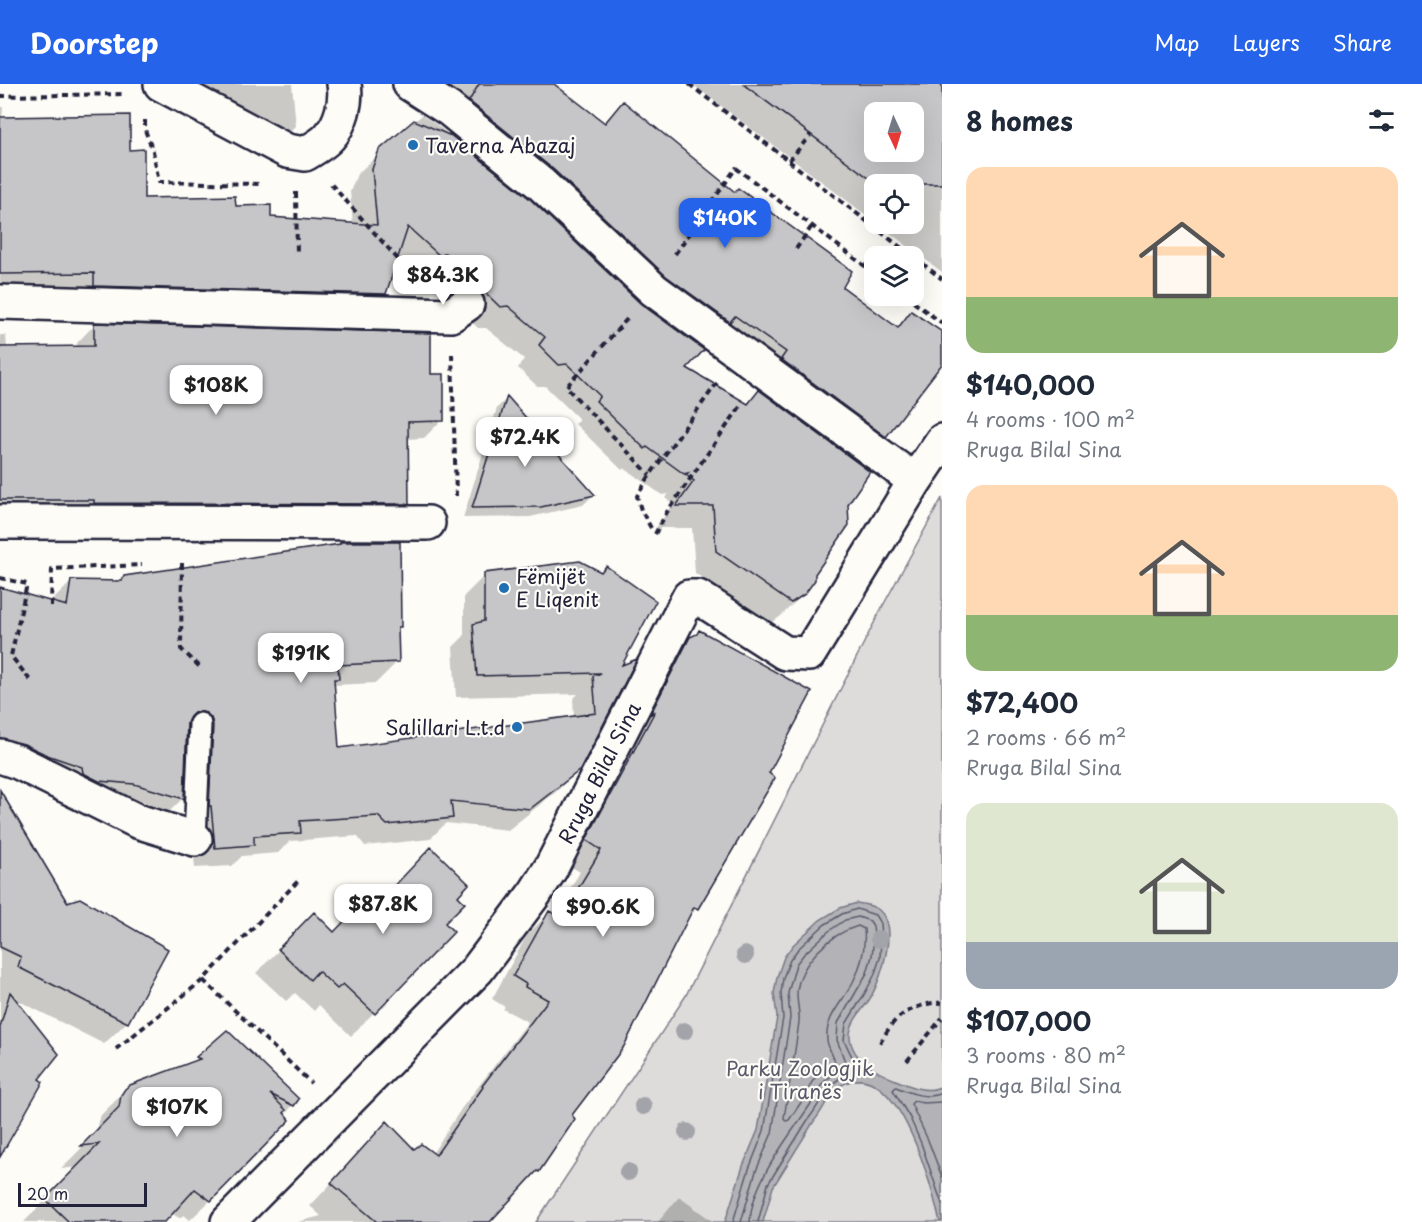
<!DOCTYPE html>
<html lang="en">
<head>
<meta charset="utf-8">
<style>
	body { margin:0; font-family:"Playpen Sans",sans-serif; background:#f2f2f3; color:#1f2937; height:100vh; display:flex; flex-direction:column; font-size:22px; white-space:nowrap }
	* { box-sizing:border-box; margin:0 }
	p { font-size:20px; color:#747a83 }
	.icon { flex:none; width:33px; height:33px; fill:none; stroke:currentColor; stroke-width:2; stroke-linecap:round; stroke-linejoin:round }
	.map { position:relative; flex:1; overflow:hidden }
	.details { display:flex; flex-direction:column; background:#fff; width:480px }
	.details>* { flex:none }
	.needle { width:39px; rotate:176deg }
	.buttons { position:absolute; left:864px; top:18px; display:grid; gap:12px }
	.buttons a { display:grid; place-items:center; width:60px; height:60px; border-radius:12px; background:#fff; box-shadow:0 6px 24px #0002; font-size:30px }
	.scale { position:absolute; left:18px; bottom:15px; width:129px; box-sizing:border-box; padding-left:6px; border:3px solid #22223b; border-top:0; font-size:16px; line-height:21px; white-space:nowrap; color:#22223b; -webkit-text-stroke:4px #fdfcf7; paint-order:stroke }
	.price { position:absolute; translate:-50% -51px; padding:0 14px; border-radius:12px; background:#fff; color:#222; font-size:20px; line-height:39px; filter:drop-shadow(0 2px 3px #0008) }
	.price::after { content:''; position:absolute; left:50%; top:36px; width:18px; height:14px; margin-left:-9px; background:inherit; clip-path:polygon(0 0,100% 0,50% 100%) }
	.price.on { background:#2563eb; color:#fff }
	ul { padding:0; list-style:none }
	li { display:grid; align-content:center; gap:12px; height:318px; padding:0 24px }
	li span { display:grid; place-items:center; height:186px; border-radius:18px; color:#555 }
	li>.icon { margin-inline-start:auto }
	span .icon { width:108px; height:108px; fill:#fffc; stroke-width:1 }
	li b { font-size:26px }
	h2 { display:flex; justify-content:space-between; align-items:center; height:72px; padding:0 24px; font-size:26px }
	header { display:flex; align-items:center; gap:36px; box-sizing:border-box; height:84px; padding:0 30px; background:#2563eb; color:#fff }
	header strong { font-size:28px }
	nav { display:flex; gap:33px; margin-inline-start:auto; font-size:21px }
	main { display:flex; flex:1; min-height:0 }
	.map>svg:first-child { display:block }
</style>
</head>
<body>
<header>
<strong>Doorstep</strong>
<nav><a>Map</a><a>Layers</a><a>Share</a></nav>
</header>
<main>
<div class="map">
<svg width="942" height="1138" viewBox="0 0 942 1138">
	<rect width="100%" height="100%" fill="#fdfcf7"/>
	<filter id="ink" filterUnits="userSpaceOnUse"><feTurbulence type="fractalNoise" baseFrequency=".0167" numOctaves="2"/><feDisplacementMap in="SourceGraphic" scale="12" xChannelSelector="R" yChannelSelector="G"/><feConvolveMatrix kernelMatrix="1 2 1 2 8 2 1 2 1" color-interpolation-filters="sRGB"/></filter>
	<g filter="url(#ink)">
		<path fill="#dddcdb" stroke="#807f8b" stroke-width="1.5" d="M942 414V1138H536L685 913 880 527Z"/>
		<path fill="#b2b2b7" stroke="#787885" stroke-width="1.5" d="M857 819C864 820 873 821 879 826 899 843 881 894 871 913 864 925 849 938 850 953 852 977 878 989 898 997 912 1003 929 1010 942 1002V1138H940C932 1104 897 968 842 1001 828 1009 824 1026 814 1037L773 1103 763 1138H725L743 1082 758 1046 777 933 774 909 777 893 784 873 793 861 820 836 840 824Z"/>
		<path fill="#0003" fill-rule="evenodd" d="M152 0H292L296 42 274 64Z
			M408 0H552L603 39 623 19 841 204 896 244 912 228 942 250V277L885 352 865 372Z
			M692 0H942V188L878 140H914V100H874V137ZM874 28H914V68H874Z
			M0 23H3L2 35 129 67 142 115 234 123 270 135 353 141 350 108 357 90 422 31 437 41 528 115 685 284 746 321 759 308 846 420 804 509 781 532 768 541 695 489 692 444H656L673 420 665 414 669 410 662 411 624 384 622 386 575 340 579 335 545 302H537L518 284 524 275 486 244H478L422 190 418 194 396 175 385 210 362 232 0 211Z
			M94 241 430 291 442 336 424 354 407 355V420L389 437 0 433V251H6L7 264H77V259Z
			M507 314 593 411 583 421 530 433 463 434 497 324Z
			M341 459 400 542 397 545V578L376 599 333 601 337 665 574 633 573 615 578 610 456 613 453 563 464 552V512L485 491 618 584 578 686 557 707 508 746 446 739 430 755 365 762 357 752 290 757 278 769 242 772 232 782 195 784 191 743 190 655 185 650 183 714 162 735 0 673V504L50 519 72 497 120 498 125 494 338 462Z
			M691 554 697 824 686 836 537 1087 488 1138H298L321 1132 310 1122 387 1040 413 1067 432 1070 461 1025 528 938 503 925 505 923 492 915 527 851 549 829 554 832 580 788 565 779 668 577Z
			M0 718 127 938 104 960 15 915 37 995 0 1069Z
			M456 812 443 839 452 848 351 952 319 921 314 927 295 909 286 917 256 889 314 831 333 850 368 830Z
			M227 948 293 1021 214 1113 190 1136 184 1131 179 1134 171 1129 163 1138H24L78 1083 61 1085 96 1049 98 1037 101 1031 126 1006 192 979Z
			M679 1113 714 1138H658Z"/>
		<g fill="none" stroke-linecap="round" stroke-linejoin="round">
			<path stroke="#5c5c6d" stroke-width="1.5" d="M858 842 864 845C866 865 861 883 852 900 842 919 825 933 827 956 828 964 833 971 835 978L819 990 812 998 804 1014 789 1036 786 1037 784 1034C789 1002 795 970 799 938 800 929 797 920 797 910 798 880 830 850 858 842Z
				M942 1009C928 1016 910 1009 896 1003L893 1006 910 1034 921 1059 942 1120
				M942 1018 923 1019 914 1017 911 1020 928 1056 942 1093
				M733 1138 749 1085 764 1047 783 934 781 909 783 894 790 876 798 865 824 841 842 830 857 825 875 831 880 839 881 853 880 874 874 892 865 909 846 940 844 956 855 979 862 985 863 988C856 991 847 991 839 995 824 1004 820 1021 809 1034L768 1100 758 1138
				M741 1138 756 1087 772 1049 790 934 788 909 796 880 804 870 829 847 845 836 858 833 870 837 873 842 874 853 872 872 867 889 838 939 837 956 847 983C839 988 831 991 824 998 818 1004 817 1012 812 1018 790 1052 752 1096 750 1138"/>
		</g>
		<path fill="#c6c6c8" stroke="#22223b" stroke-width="1.5" fill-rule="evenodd" d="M479 0H554L605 39 623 17 735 108 738 104 852 187 843 203 898 244 911 227 942 248V280L886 353 781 275 786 268 735 232 730 238 666 192 554 86 469 17Z
			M743 0H942V100H877ZM874 28H914V68H874Z
			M130 31V66L144 65V114L235 112 236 122 271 121V133L377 141 372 85 379 66 414 36 449 51V50L529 114 641 220 704 266 687 284 748 320 759 306 870 388 848 420 849 441 815 490V496L805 510 791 519 716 467 713 422H676L694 397 686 391 688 389 684 390 647 363 645 365 596 317 600 312 567 280 559 281 539 261 545 253 508 222 500 223 445 169 441 173 408 143 386 210 94 202V189L0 190V33Z
			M94 239 431 249V290H444V337L408 338 409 420 94 419V416H0V263L94 262Z
			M507 312 528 336 595 411 541 423 472 424Z
			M340 458H400L401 543H398L399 578 338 581 339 595H334L339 664 596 629 593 592 601 589 477 592 473 540 484 537V489L580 477 601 488 606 482 656 517 622 581 637 575 580 686 530 725 451 717 453 734 387 741 378 732 300 737 301 749 254 752V761L215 764 211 722H209L213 641 211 634 206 629 195 628 190 633 187 639 184 715 134 700 99 697 83 689 82 683 47 671 24 660 0 654V503L67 522 71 496 122 497 124 492 340 460Z
			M699 546 812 608 769 689 775 694 698 825 694 823 623 964 572 1031 575 1035 539 1088 537 1087 490 1138H377L331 1099 387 1037 414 1065 421 1060 436 1071 483 1003 482 1002 548 916 525 903 526 900 513 892 549 827 561 833 601 766 586 756 655 627 650 631 690 553 697 550Z
			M0 706 67 818 80 814 168 865 128 939 18 883 21 873 0 863Z
			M431 763 469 800 458 812 465 819 445 839 454 848 375 930 343 900 337 905 318 887 310 896 278 865 314 828 334 848 361 820 369 829Z
			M10 908 59 970 39 995 43 998 0 1073V943Z
			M227 946 299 1015 294 1022 270 1010 286 1026 284 1029 290 1036 211 1117 195 1105 165 1138H69L45 1115 99 1060 81 1062 119 1023 121 1011 125 1005 130 1001 200 975 196 973Z"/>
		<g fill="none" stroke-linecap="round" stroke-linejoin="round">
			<g stroke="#22223b" stroke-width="26">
				<path id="service" d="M195 755 200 640"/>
			</g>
			<g stroke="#22223b" stroke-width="38">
				<path id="minor" d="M161 0 287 67 305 70C313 65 323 60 329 53 341 40 347 17 344 0
					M410 0 449 25 541 100 654 206 915 397
					M0 218 451 231 467 220
					M0 438 428 439
					M0 672 18 678 137 737 195 755
					M228 1138 477 886 535 809 551 784 689 513H698L785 569 809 570 915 397 942 357"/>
			</g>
			<path stroke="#22223b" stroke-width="4" stroke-dasharray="6 4.5" stroke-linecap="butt" d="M689 0 912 172
				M0 12 125 10
				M145 36V46L153 67 159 98 261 100
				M789 77 811 50
				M331 100 412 191
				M296 108 297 171
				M796 165 812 142
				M675 170 736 84 874 189
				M914 173 942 195
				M905 212 942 239
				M627 235 566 303 650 391
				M452 270 456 412
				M651 444 641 426 637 412 650 391 717 299
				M655 450 667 428 742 320
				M182 479 181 565 200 583
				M0 494 27 500 11 572 30 596
				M51 522 52 485 142 481
				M203 896 311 999
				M880 959C885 951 890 941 897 935 906 926 929 917 942 919
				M116 965 203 896 299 796
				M907 977 942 934"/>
			<use href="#service" stroke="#fdfcf7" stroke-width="21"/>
			<use href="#minor" stroke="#fdfcf7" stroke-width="33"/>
		</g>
		<g fill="#a3a3aa">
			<circle cx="879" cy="855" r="9"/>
			<circle cx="745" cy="871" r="9"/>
			<circle cx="684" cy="947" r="9"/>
			<circle cx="643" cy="1022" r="9"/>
			<circle cx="687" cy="1048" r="9"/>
			<circle cx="628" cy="1088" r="9"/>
		</g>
	</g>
	<g fill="#1f6fb2" stroke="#fdfcf7" stroke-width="2">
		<circle cx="413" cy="61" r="6"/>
		<circle cx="504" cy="504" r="6"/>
		<circle cx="517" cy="643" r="6"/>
	</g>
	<g text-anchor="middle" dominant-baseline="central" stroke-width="4.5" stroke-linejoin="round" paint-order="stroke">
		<g font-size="20" fill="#22223b" stroke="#fdfcf7" text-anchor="start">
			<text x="425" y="61">Taverna Abazaj</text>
			<text x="516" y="492">Fëmijët<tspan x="516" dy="23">E Liqenit</tspan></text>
			<text x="505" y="643" text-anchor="end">Salillari L.t.d</text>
		</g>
		<g font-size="20" fill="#22223b" stroke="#fdfcf7">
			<text transform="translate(599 689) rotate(-63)">Rruga Bilal Sina</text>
		</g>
		<g font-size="20" fill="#5a5a6b" stroke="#fdfcf7">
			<text x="800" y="984">Parku Zoologjik<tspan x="800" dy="23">i Tiranës</tspan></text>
		</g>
	</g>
</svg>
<div class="buttons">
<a><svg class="needle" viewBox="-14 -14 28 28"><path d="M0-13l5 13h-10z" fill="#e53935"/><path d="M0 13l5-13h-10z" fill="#747a83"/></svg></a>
<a><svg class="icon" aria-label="locate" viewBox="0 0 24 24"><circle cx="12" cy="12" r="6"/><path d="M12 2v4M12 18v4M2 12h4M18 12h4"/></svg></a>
<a><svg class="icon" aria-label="layers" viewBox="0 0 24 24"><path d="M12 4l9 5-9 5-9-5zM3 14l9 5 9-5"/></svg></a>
</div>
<div class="scale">20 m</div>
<b class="price on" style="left:725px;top:165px">$140K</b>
<b class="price" style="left:443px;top:222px">$84.3K</b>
<b class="price" style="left:216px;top:332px">$108K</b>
<b class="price" style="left:525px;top:384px">$72.4K</b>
<b class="price" style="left:301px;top:600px">$191K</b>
<b class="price" style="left:383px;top:851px">$87.8K</b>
<b class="price" style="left:603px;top:854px">$90.6K</b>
<b class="price" style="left:177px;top:1054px">$107K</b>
</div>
<section class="details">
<h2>8 homes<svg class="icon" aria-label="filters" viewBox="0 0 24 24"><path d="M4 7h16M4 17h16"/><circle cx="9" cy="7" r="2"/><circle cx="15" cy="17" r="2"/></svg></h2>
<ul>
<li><span style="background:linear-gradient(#ffd9b3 70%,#8fb573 0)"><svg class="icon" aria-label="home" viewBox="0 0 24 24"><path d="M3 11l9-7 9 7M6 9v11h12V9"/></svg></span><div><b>$140,000</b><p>4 rooms · 100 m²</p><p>Rruga Bilal Sina</p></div></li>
<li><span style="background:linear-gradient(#ffd9b3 70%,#8fb573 0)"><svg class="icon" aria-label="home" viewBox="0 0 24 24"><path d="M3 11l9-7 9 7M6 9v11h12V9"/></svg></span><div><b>$72,400</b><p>2 rooms · 66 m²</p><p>Rruga Bilal Sina</p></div></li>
<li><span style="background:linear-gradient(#dfe7d0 75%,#9aa5b1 0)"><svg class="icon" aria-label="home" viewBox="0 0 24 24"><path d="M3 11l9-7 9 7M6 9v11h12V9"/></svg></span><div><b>$107,000</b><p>3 rooms · 80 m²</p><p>Rruga Bilal Sina</p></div></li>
</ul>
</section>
</main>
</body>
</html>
